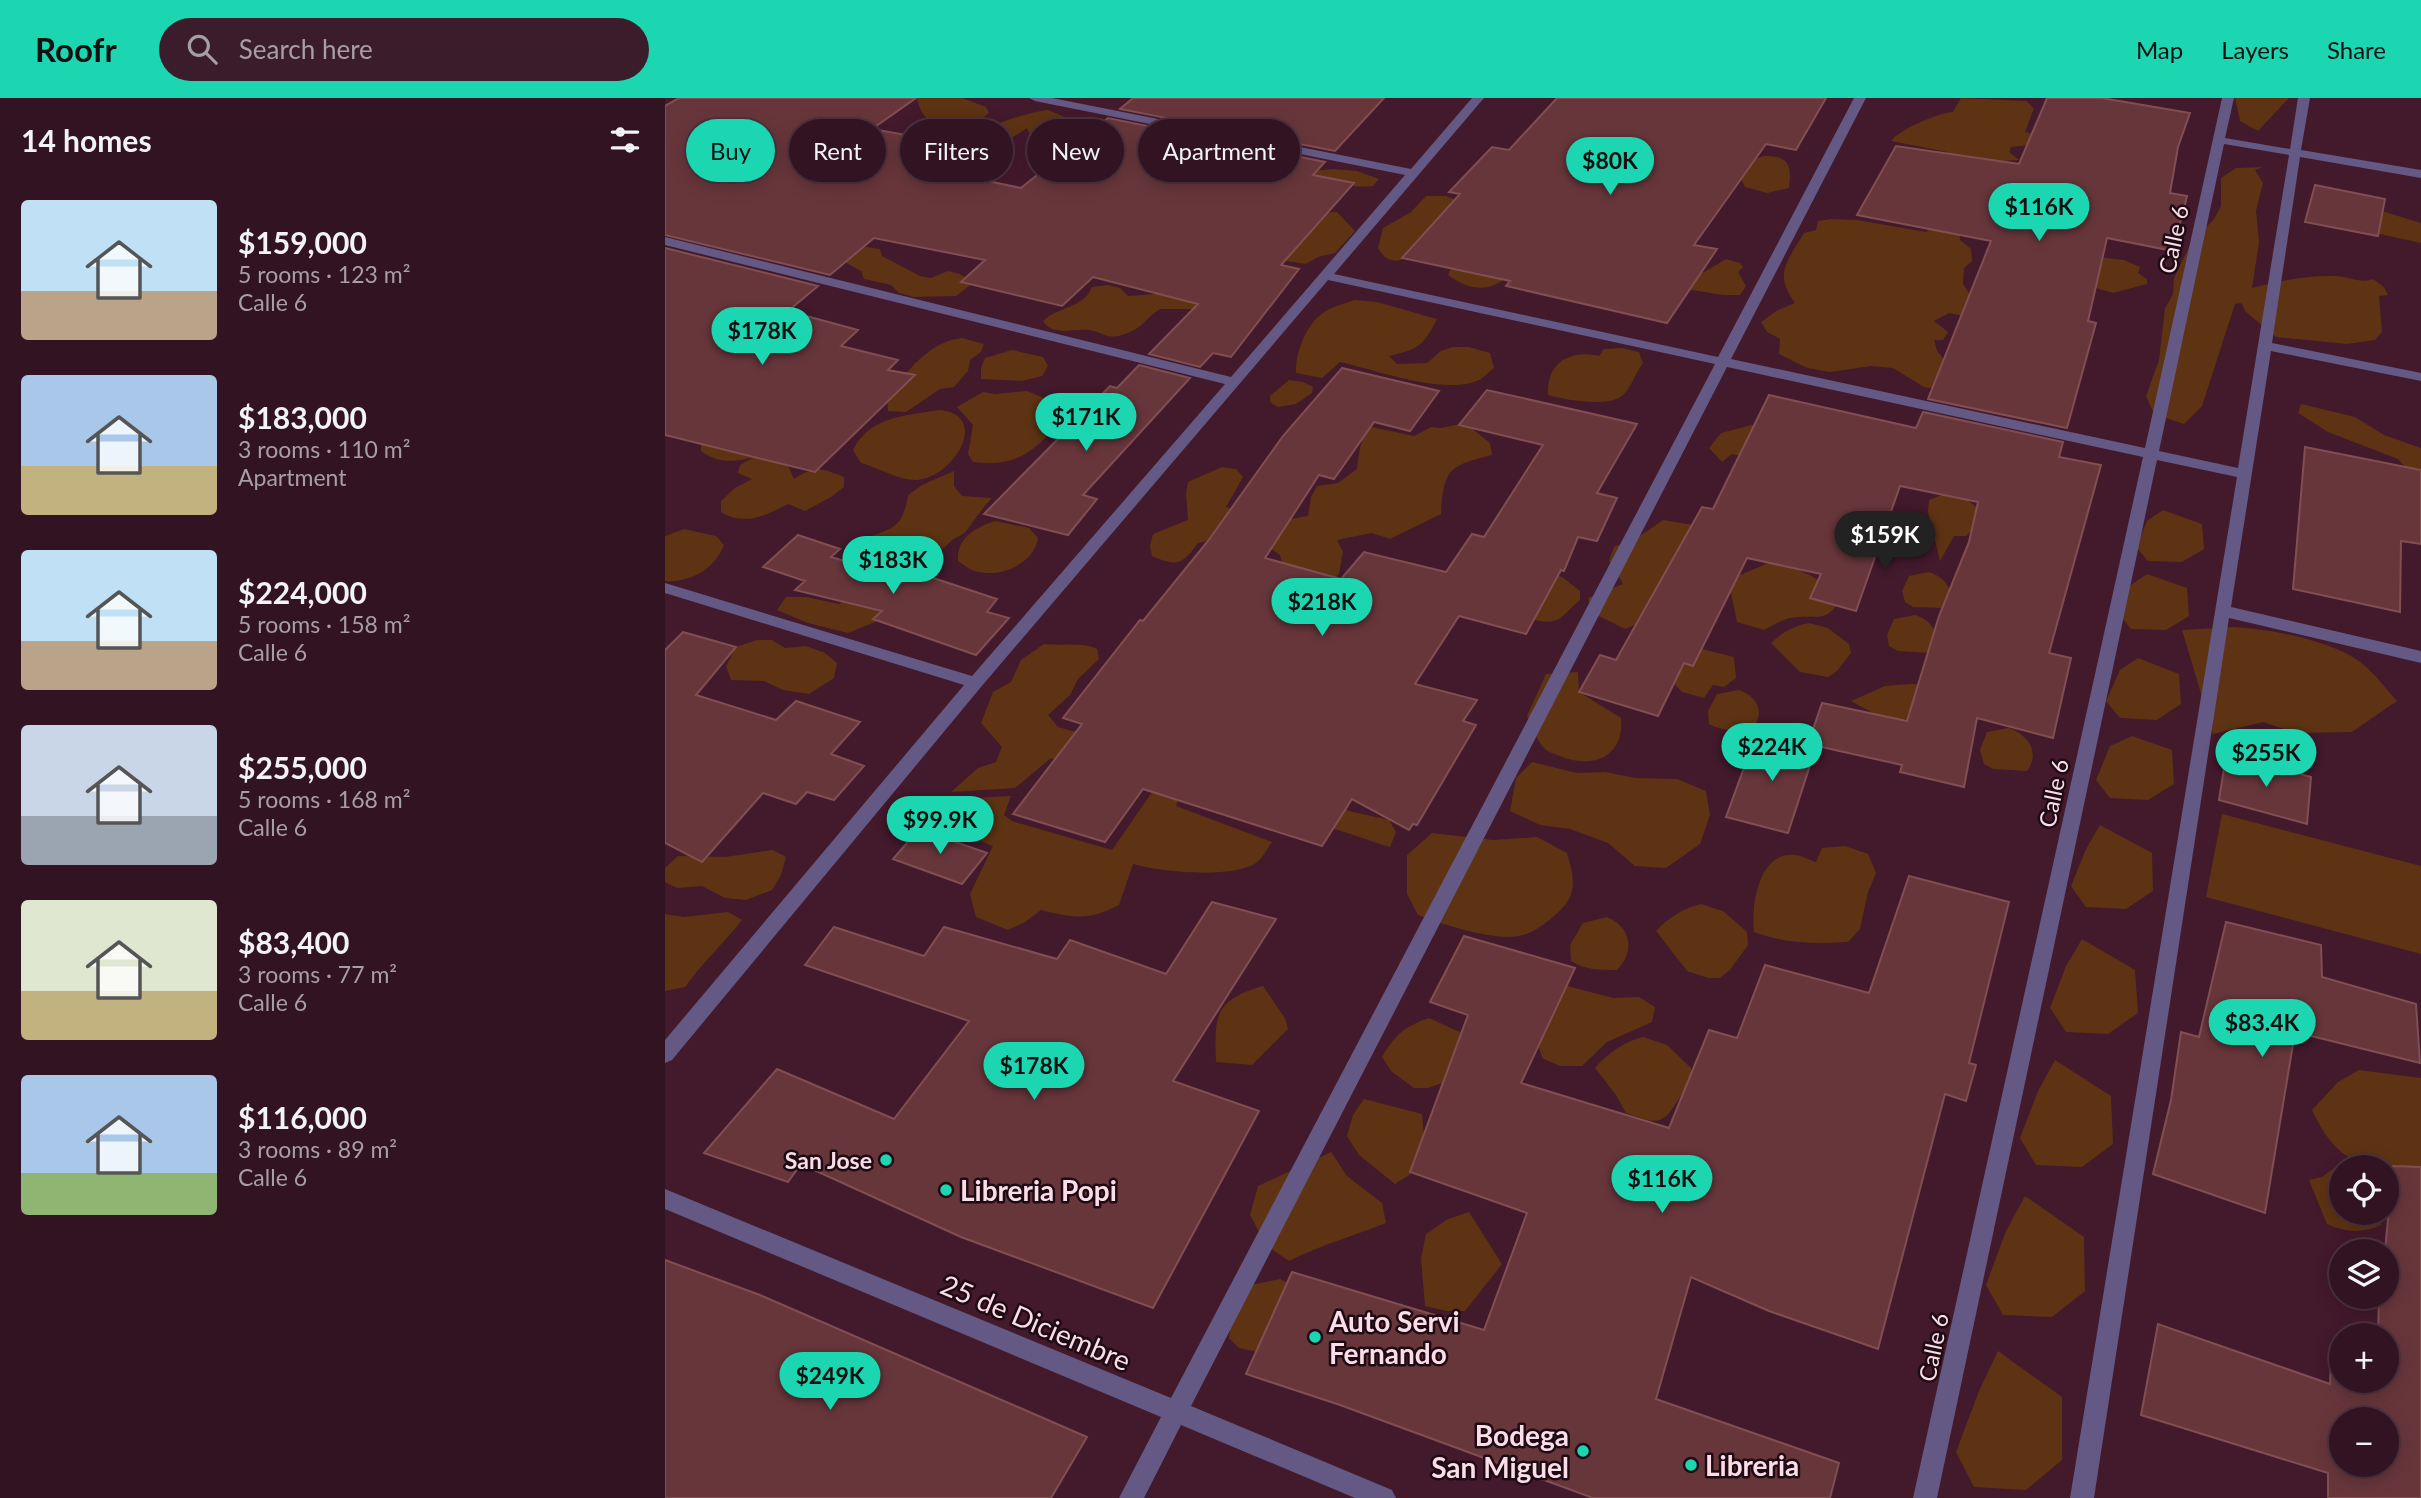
<!DOCTYPE html>
<html lang="en">
<head>
<meta charset="utf-8">
<style>
	body { margin:0; font-family:Lato,sans-serif; background:#3a1c2a; color:#f1f3f6; height:100vh; display:flex; flex-direction:column; font-size:26px; white-space:nowrap }
	* { box-sizing:border-box; margin:0 }
	p { font-size:23px; color:#a89ea5 }
	.icon { flex:none; width:38px; height:38px; fill:none; stroke:currentColor; stroke-width:2; stroke-linecap:round; stroke-linejoin:round }
	.map { position:relative; flex:1; overflow:hidden }
	.details { display:flex; flex-direction:column; background:#321321; width:665px }
	.details>* { flex:none }
	.hud { position:absolute; left:21px; top:21px; width:665px; height:63px; display:flex; gap:14px }
	.tools { position:absolute; left:1664px; top:1057px; display:grid; gap:14px }
	.tools a { display:grid; place-items:center; width:70px; height:70px; border-radius:50%; background:#321321; box-shadow:0 4px 18px #0003,0 0 0 2px #4d323f; font-size:35px }
	.price { position:absolute; translate:-50% -60px; padding:0 16px; border-radius:24px; background:#1cd5b1; color:#111; font-size:23px; line-height:46px; filter:drop-shadow(0 2px 4px #0008) }
	.price::after { content:''; position:absolute; left:50%; top:42px; width:21px; height:16px; margin-left:-10px; background:inherit; clip-path:polygon(0 0,100% 0,50% 100%) }
	.price.current { background:#222; color:#fff }
	ul { padding:0; list-style:none }
	li { display:flex; align-items:center; gap:21px; height:175px; padding:0 21px }
	li span { display:grid; place-items:center; flex:none; width:196px; height:140px; border-radius:7px; color:#555 }
	li>.icon { margin-inline-start:auto }
	span .icon { width:84px; height:84px; fill:#fffc; stroke-width:1 }
	li b { font-size:30px }
	h2 { display:flex; justify-content:space-between; align-items:center; height:84px; padding:0 21px; font-size:30px }
	.pill { padding:0 24px; border-radius:32px; background:#321321; box-shadow:0 4px 18px #0003,0 0 0 2px #4d323f; font-size:24px; line-height:63px }
	.pill.current { background:#1cd5b1; color:#111 }
	header { display:flex; align-items:center; gap:42px; box-sizing:border-box; height:98px; padding:0 35px; background:#1cd5b1; color:#111 }
	header strong { font-size:33px }
	nav { display:flex; gap:38px; margin-inline-start:auto; font-size:24px }
	.search { width:490px; height:63px; background:#3a1c2a; display:flex; align-items:center; gap:18px; box-sizing:border-box; padding:0 24px; border-radius:38px; color:#a89ea5; font-size:26px }
	main { display:flex; flex:1; min-height:0 }
	.map>svg:first-child { display:block }
</style>
</head>
<body>
<header>
<strong>Roofr</strong>
<div class="search"><svg class="icon" aria-label="search" viewBox="0 0 24 24"><circle cx="10" cy="10" r="6"/><path d="M15 15l6 6"/></svg>Search here</div>
<nav><a>Map</a><a>Layers</a><a>Share</a></nav>
</header>
<main>
<section class="details">
<h2>14 homes<svg class="icon" aria-label="filters" viewBox="0 0 24 24"><path d="M4 7h16M4 17h16"/><circle cx="9" cy="7" r="2"/><circle cx="15" cy="17" r="2"/></svg></h2>
<ul>
<li><span style="background:linear-gradient(#bfe0f5 65%,#b9a48a 0)"><svg class="icon" aria-label="home" viewBox="0 0 24 24"><path d="M3 11l9-7 9 7M6 9v11h12V9"/></svg></span><div><b>$159,000</b><p>5 rooms · 123 m²</p><p>Calle 6</p></div></li>
<li><span style="background:linear-gradient(#a9c7e8 65%,#c2b280 0)"><svg class="icon" aria-label="home" viewBox="0 0 24 24"><path d="M3 11l9-7 9 7M6 9v11h12V9"/></svg></span><div><b>$183,000</b><p>3 rooms · 110 m²</p><p>Apartment</p></div></li>
<li><span style="background:linear-gradient(#bfe0f5 65%,#b9a48a 0)"><svg class="icon" aria-label="home" viewBox="0 0 24 24"><path d="M3 11l9-7 9 7M6 9v11h12V9"/></svg></span><div><b>$224,000</b><p>5 rooms · 158 m²</p><p>Calle 6</p></div></li>
<li><span style="background:linear-gradient(#c9d6e8 65%,#9aa5b1 0)"><svg class="icon" aria-label="home" viewBox="0 0 24 24"><path d="M3 11l9-7 9 7M6 9v11h12V9"/></svg></span><div><b>$255,000</b><p>5 rooms · 168 m²</p><p>Calle 6</p></div></li>
<li><span style="background:linear-gradient(#dfe7d0 65%,#c2b280 0)"><svg class="icon" aria-label="home" viewBox="0 0 24 24"><path d="M3 11l9-7 9 7M6 9v11h12V9"/></svg></span><div><b>$83,400</b><p>3 rooms · 77 m²</p><p>Calle 6</p></div></li>
<li><span style="background:linear-gradient(#a9c7e8 70%,#8fb573 0)"><svg class="icon" aria-label="home" viewBox="0 0 24 24"><path d="M3 11l9-7 9 7M6 9v11h12V9"/></svg></span><div><b>$116,000</b><p>3 rooms · 89 m²</p><p>Calle 6</p></div></li>
</ul>
</section>
<div class="map">
<svg width="1756" height="1400" viewBox="0 0 1756 1400">
	<rect width="100%" height="100%" fill="#43192c"/>
	<path fill="#5d3313" d="M252 0H297L321 9 324 15C299 35 260 39 252 0Z
		M1296 0 1361 3 1369 10 1360 34 1403 43 1346 49 1344 54 1354 62 1337 63 1335 67 1286 63 1282 54 1226 43C1235 31 1273 15 1288 14Z
		M1570 0H1624L1593 33 1575 23Z
		M383 12 404 21 406 29 404 34 414 35 424 41 398 57H388L384 54 392 45 385 39 365 37 362 30 342 43 317 51 308 58 302 74 295 79 254 75C271 47 351 15 383 12Z
		M1099 58C1124 58 1127 66 1124 90L1102 95 1080 89 1074 77 1079 64Z
		M1598 69 1590 72 1598 85 1591 113 1594 144 1587 190C1614 183 1642 177 1670 178 1682 178 1697 186 1708 181L1719 189 1723 197 1714 198 1717 234 1710 242 1682 246 1611 239 1581 214 1576 205 1570 206 1537 308 1519 326 1489 316 1481 298 1494 262 1500 210 1508 196 1509 180 1526 145 1549 121 1556 108V80L1571 70Z
		M668 71 692 73 714 81 708 88C685 90 667 86 646 79L648 73Z
		M761 98H781L794 103C779 121 736 191 713 150L718 130 746 114Z
		M672 114 690 133 670 155 653 159 641 166 609 161 653 115Z
		M1720 114 1756 125V145L1710 135 1705 115Z
		M1166 121 1192 122 1261 134 1269 129 1294 133 1295 142 1306 151 1307 163 1299 170 1298 186 1313 208 1309 220 1284 215 1269 223 1283 234 1278 242H1269L1272 253 1297 283 1287 293 1259 289 1228 270 1206 268 1165 274 1142 270 1114 256 1115 241 1102 234 1096 224 1113 212 1130 205C1108 175 1123 163 1139 135L1151 132 1153 123Z
		M195 148 215 151 217 158 255 178 266 180 283 173 295 176 308 185 291 198 249 199 234 195 226 187 199 181 196 173 176 162Z
		M1432 159 1459 162 1475 169 1473 175 1482 181V186L1448 195 1424 188Z
		M1061 161 1075 165 1078 169 1073 174 1081 188 1075 197H1058L1014 190 1025 175 1039 174Z
		M786 170 838 176 837 183C818 195 801 190 783 177Z
		M443 187 455 190 463 198 503 195 547 199 534 211H495C479 221 480 229 460 236 442 243 439 234 424 232 409 230 388 239 378 223 393 208 418 211 427 189Z
		M689 202 712 204 772 221C758 249 753 251 724 258L732 266 762 265 776 253 788 249H804L825 255 829 270C825 273 820 278 816 281 782 299 712 272 675 264L657 280 631 275C630 256 641 226 658 215 666 209 679 206 689 202Z
		M297 240 319 246 316 254 305 262 303 273 289 289 275 291 241 314 223 313 222 299C242 274 264 243 297 240Z
		M957 250 974 254 978 265C971 274 966 290 958 297 944 310 900 302 883 297 881 265 905 251 934 258L939 251Z
		M347 252 378 259 383 268 377 278 357 283 316 281V270L320 260Z
		M624 282 638 284 648 289 647 295 631 306 613 309 605 304V298Z
		M362 293 393 306 394 325C367 356 350 369 308 364L303 356 308 327 292 309 318 294 330 296Z
		M1636 306 1690 319 1719 337 1756 350V402L1742 371 1733 361 1663 334 1633 315Z
		M274 312C326 316 290 379 252 382 235 383 214 370 196 365L188 352C205 318 240 318 274 312Z
		M800 325 825 345 827 357C784 368 779 370 776 416L725 441 707 435 672 442 678 454 674 476 651 501 627 505 615 457 600 447 614 423 643 418 646 399 652 388 673 385 692 371C694 356 695 338 707 329L749 338 766 329 776 330Z
		M1087 327 1127 334 1149 375 1067 356 1057 364 1044 350 1056 335Z
		M45 334 120 361 129 381C151 367 156 370 179 379V389L166 399 140 413 123 406C101 418 78 428 56 414V403L70 390 87 381 73 375 75 367 89 359C71 364 53 366 36 353V346Z
		M557 369 571 371 578 379 561 409 575 415 552 441 533 445C517 467 512 469 487 458L485 448 488 436 523 422 521 395 523 384Z
		M289 373V388L297 398 327 400C317 410 311 420 303 431 299 437 290 439 285 444 261 467 252 477 217 477L211 460 195 457 191 451C215 424 236 444 243 397L257 387Z
		M1289 392 1314 411 1311 428 1301 438H1289L1275 463 1263 414 1264 402Z
		M1498 412 1537 426 1539 451 1517 464 1483 463 1471 449 1482 423Z
		M998 422 1028 427 982 522 960 531 928 515 923 500 958 486 944 463 949 449 975 438Z
		M330 423 364 430 373 440C369 467 332 482 307 472 302 470 297 465 293 463 291 440 311 429 330 423Z
		M19 431 51 438 59 447C51 470 25 485 0 483V438Z
		M1110 462 1145 477 1178 498C1160 528 1154 515 1125 520 1116 522 1107 528 1099 532L1072 524 1065 490 1073 478Z
		M879 474 897 479 915 493V502C893 521 895 529 863 520Z
		M1264 474C1275 478 1282 483 1286 495L1278 510 1248 509 1240 504 1237 493 1244 478Z
		M1482 476 1522 490 1524 518 1501 532 1466 531 1453 515 1466 487Z
		M204 488 225 518 183 535 143 525 112 512 121 499H141L174 506Z
		M1250 517C1262 521 1268 527 1272 539L1265 555 1233 553 1224 548 1222 537 1229 521Z
		M1144 525 1163 530 1184 546 1186 555 1172 573 1163 579 1135 574 1106 545C1116 535 1131 527 1144 525Z
		M1569 529C1606 531 1671 543 1699 567 1711 577 1721 591 1732 603L1687 634 1630 635 1598 624 1548 636 1517 532Z
		M92 542H107L120 550 141 548 160 555 172 565 169 580 144 596 118 592 99 583 66 582 61 568 71 549Z
		M379 546C395 548 418 544 432 551L434 561 413 581 405 597 383 617 393 629 411 634 404 666 386 660 350 690 286 694 313 670 331 664 337 649 316 625 328 594 346 584 356 562Z
		M1033 550 1069 559 1071 580 1059 589 1048 587 1039 600 1017 594 1005 581V568Z
		M1473 560 1514 576 1516 606 1492 622 1455 620 1441 603 1455 572Z
		M913 574 914 594 956 620C960 659 927 672 895 658 890 656 883 654 880 651 872 644 867 627 862 618L881 576Z
		M1245 586C1281 588 1292 588 1312 620L1282 623 1217 620 1186 603 1220 588Z
		M1074 592C1094 599 1101 617 1085 633 1070 633 1057 633 1044 626L1043 613 1052 596Z
		M1344 630C1363 637 1376 654 1362 673L1328 671 1319 666 1315 652 1322 634Z
		M1467 638 1507 652 1509 686 1483 702 1445 700 1431 682 1445 648Z
		M867 664 912 675 940 674 971 680 1012 681 1041 693 1045 717 1035 746 1001 770 970 768 943 745 905 731 875 727 845 713 851 680Z
		M498 678 518 688 511 708 607 744C602 751 597 761 591 765 566 781 496 774 468 766L454 807C423 823 410 820 376 812L360 824 343 832 311 819 305 796 328 748 269 727 285 704 308 700 346 698 339 717 347 723 447 752Z
		M667 705 684 713 724 722 731 734 725 749C703 743 684 734 661 729Z
		M1557 716 1756 768V856L1541 799Z
		M1435 727 1487 755 1488 793 1461 811 1421 809 1406 788 1421 751Z
		M767 735 828 742 872 739 902 755C910 781 913 799 890 817 881 825 870 834 858 837 834 845 776 826 753 817L742 796V757Z
		M1180 748 1203 756 1211 775 1203 794 1195 831 1183 844C1150 846 1121 846 1089 834 1086 809 1093 753 1130 757 1136 757 1144 762 1151 764L1157 750Z
		M108 752 121 759 116 777 107 792 81 802 60 800 37 788 12 790 0 784V770L13 758 60 759Z
		M1036 806 1058 813 1082 834 1083 847 1065 872 1055 880H1043L1022 873 991 833C1003 820 1019 810 1036 806Z
		M63 814 77 822C59 845 37 865 20 889L0 893V816L19 819Z
		M942 819C967 830 970 853 952 872 935 872 920 872 906 863L905 847 918 825Z
		M1417 841 1470 872 1473 915 1443 936 1401 934 1385 910 1401 868Z
		M891 885 948 900 974 899 990 909 987 924 942 944 917 968H895L877 960 866 921Z
		M598 888 620 920 623 931 587 967 551 964C549 917 550 902 598 888Z
		M764 920 812 942 785 982 763 990H749L727 974 717 959C730 937 740 928 764 920Z
		M978 939 1002 947 1026 970C1027 985 1022 987 1015 999 997 1029 993 1026 961 1015L951 997 930 970C942 956 960 943 978 939Z
		M1390 962 1446 998 1448 1046 1417 1069 1371 1067 1355 1040 1373 993Z
		M1694 972 1756 980V1087L1722 1078V1069C1682 1069 1663 1046 1647 1012L1673 984Z
		M699 1001 757 1016 761 1066 730 1086 694 1057 682 1038 688 1017Z
		M666 1054 682 1078 717 1105 721 1125C688 1138 656 1147 624 1163L601 1147 585 1117 593 1088Z
		M1669 1070 1676 1075V1115H1712L1716 1127C1697 1136 1680 1134 1662 1126L1644 1082 1657 1079Z
		M1360 1098 1419 1139 1420 1193 1387 1219 1338 1217 1321 1187 1341 1133Z
		M804 1114 837 1166 800 1213H782L760 1208 756 1160 761 1136 783 1121Z
		M615 1181 627 1187 597 1255 574 1250 564 1240 567 1218 586 1187Z
		M1333 1253 1397 1299V1362L1361 1392 1309 1389 1291 1354 1314 1293Z"/>
	<path fill="#67363b" stroke="#814e52" stroke-width="2" fill-rule="evenodd" d="M14 0H251L207 31 281 44 251 68 356 90 443 20 660 64 648 77 689 85 616 167 634 171 566 259 548 255 535 269 484 256 533 206 428 179 397 208 296 184 320 162 209 140 165 177 0 137V8Z
		M468 0H719L670 53 455 11Z
		M892 0H1161L1131 52 1101 46 1029 147 1052 151 1002 225 841 188 845 183 737 160 795 96 784 94 827 49 844 52Z
		M1382 0H1437L1525 15 1513 49 1505 95 1522 98 1508 153 1442 140 1423 223 1431 225 1402 330 1263 301 1326 143 1192 117 1231 48 1354 66Z
		M1650 87 1720 101 1713 138 1640 124Z
		M0 150 153 188 123 213 193 232 176 248 233 262 223 272 250 277 150 374 0 337Z
		M474 267 525 280 418 397 432 401 403 437 319 416 445 288 452 290Z
		M677 270 774 293 745 333 709 324 669 381 654 377 600 460 676 481 699 454 781 474 807 436 819 439 878 347 794 327 822 292 972 326 932 395 952 400 932 443 913 439 899 473 896 472 861 536 794 518 750 586 812 602 798 623 811 627 752 727 748 726 744 732 687 701 657 748 478 691 440 744 348 716 417 626 398 620 475 522 478 523 543 443 618 338Z
		M1104 297 1251 330 1258 314 1398 344 1394 359 1436 367 1384 555 1406 560 1388 640 1312 620 1299 689 1235 674 1237 667 1143 646 1157 605 1242 623 1274 518 1304 444 1313 404 1235 388 1191 513 1145 500 1156 476 1082 460 1028 568 1019 565 993 618 914 594 935 557 951 562 1037 409 1048 411Z
		M1640 349 1756 372V446L1736 443 1735 514 1628 491Z
		M133 437 175 451 166 459 248 483 256 476 332 501 322 514 344 520 311 557 208 521 217 513 130 492 140 483 98 469Z
		M18 534 71 549 31 597 111 622 131 603 195 624 166 656 199 668 169 702 142 694 131 706 98 695 37 764 0 745V552Z
		M1092 634 1151 649 1123 735 1061 719Z
		M1561 657 1646 679 1642 726 1554 702Z
		M254 731 322 755 297 786 228 761Z
		M1244 778 1344 804 1304 965 1311 967 1301 1003 1280 996 1213 1251 1104 1213 1026 1179 991 1301 1174 1365 1165 1400H928L675 1307 581 1276 627 1174 819 1232 862 1115 745 1074 803 917 765 904 799 838 910 870 856 985 1004 1030 1044 932 1072 940 1100 867 1204 895Z
		M547 804 611 821 508 983 594 1013 488 1210 296 1139 136 1066 123 1084 39 1055 112 971 229 1021 304 923 140 867 169 829 259 858 279 829 392 861 405 842 501 876Z
		M1561 824 1656 847 1657 879 1751 906 1755 965 1630 934 1600 1115 1488 1076 1506 1002 1516 934 1534 939Z
		M1728 1068 1756 1069V1400H1663V1375L1476 1317 1493 1226 1665 1286 1666 1263 1676 1266V1283H1722V1237H1713L1714 1199H1722L1720 1153ZM1676 1321H1722V1367H1676Z
		M0 1162 95 1197 422 1339 386 1400H0Z"/>
	<g fill="none" stroke-linecap="round" stroke-linejoin="round">
		<path fill="#635984" fill-rule="evenodd" d="M364 0H387L746 71 807 0H819L669 176 1053 259 1189 0H1201L1066 261 1480 350 1557 0H1569L1560 40 1625 51 1633 0H1645L1636 52 1756 72V80L1635 59 1607 245 1756 275V283L1606 253 1566 509 1756 553V565L1564 520 1429 1400H1405L1572 379 1492 362 1272 1400H1248L1478 359 1062 269 526 1308 727 1392 731 1400H690L516 1327 479 1400H454L496 1319 0 1111V1091L506 1300 1050 266 663 182 316 589 7 962 0 965V942L299 587 0 495V485L307 578 560 286 0 147V139L566 279 740 77 370 3ZM1559 46 1624 57 1573 370 1494 353Z"/>
	</g>
	<g fill="#1cd5b1" stroke="#1e0b13" stroke-width="2.5">
		<circle cx="221" cy="1062" r="7"/>
		<circle cx="281" cy="1092" r="7"/>
		<circle cx="650" cy="1239" r="7"/>
		<circle cx="918" cy="1353" r="7"/>
		<circle cx="1026" cy="1367" r="7"/>
	</g>
	<g text-anchor="middle" dominant-baseline="central" stroke-width="5" stroke-linejoin="round" paint-order="stroke">
		<g font-size="23" fill="#fadde7" stroke="#1e0b13">
			<text transform="translate(1508 141) rotate(-78)">Calle 6</text>
			<text transform="translate(1388 695) rotate(-78)">Calle 6</text>
			<text transform="translate(1268 1249) rotate(-78)">Calle 6</text>
		</g>
		<g font-size="23" font-weight="bold" fill="#fadde7" stroke="#1e0b13" text-anchor="end">
			<text x="207" y="1062">San Jose</text>
		</g>
		<g font-size="28" font-weight="bold" fill="#fadde7" stroke="#1e0b13" text-anchor="start">
			<text x="295" y="1092">Libreria Popi</text>
			<text x="664" y="1223">Auto Servi<tspan x="664" dy="32">Fernando</tspan></text>
			<text x="904" y="1337" text-anchor="end">Bodega<tspan x="904" dy="32">San Miguel</tspan></text>
			<text x="1040" y="1367">Libreria</text>
		</g>
		<g font-size="28" fill="#fadde7" stroke="#1e0b13">
			<text transform="translate(371 1224) rotate(23)">25 de Diciembre</text>
		</g>
	</g>
</svg>
<div class="tools">
<a><svg class="icon" aria-label="locate" viewBox="0 0 24 24"><circle cx="12" cy="12" r="6"/><path d="M12 2v4M12 18v4M2 12h4M18 12h4"/></svg></a>
<a><svg class="icon" aria-label="layers" viewBox="0 0 24 24"><path d="M12 4l9 5-9 5-9-5zM3 14l9 5 9-5"/></svg></a>
<a>+</a>
<a>−</a>
</div>
<b class="price" style="left:945px;top:99px">$80K</b>
<b class="price" style="left:1374px;top:145px">$116K</b>
<b class="price" style="left:97px;top:269px">$178K</b>
<b class="price" style="left:421px;top:355px">$171K</b>
<b class="price current" style="left:1220px;top:473px">$159K</b>
<b class="price" style="left:228px;top:498px">$183K</b>
<b class="price" style="left:657px;top:540px">$218K</b>
<b class="price" style="left:1107px;top:685px">$224K</b>
<b class="price" style="left:1601px;top:691px">$255K</b>
<b class="price" style="left:275px;top:758px">$99.9K</b>
<b class="price" style="left:1597px;top:961px">$83.4K</b>
<b class="price" style="left:369px;top:1004px">$178K</b>
<b class="price" style="left:997px;top:1117px">$116K</b>
<b class="price" style="left:165px;top:1314px">$249K</b>
<div class="hud">
<a class="pill current">Buy</a>
<a class="pill">Rent</a>
<a class="pill">Filters</a>
<a class="pill">New</a>
<a class="pill">Apartment</a>
</div>
</div>
</main>
</body>
</html>
